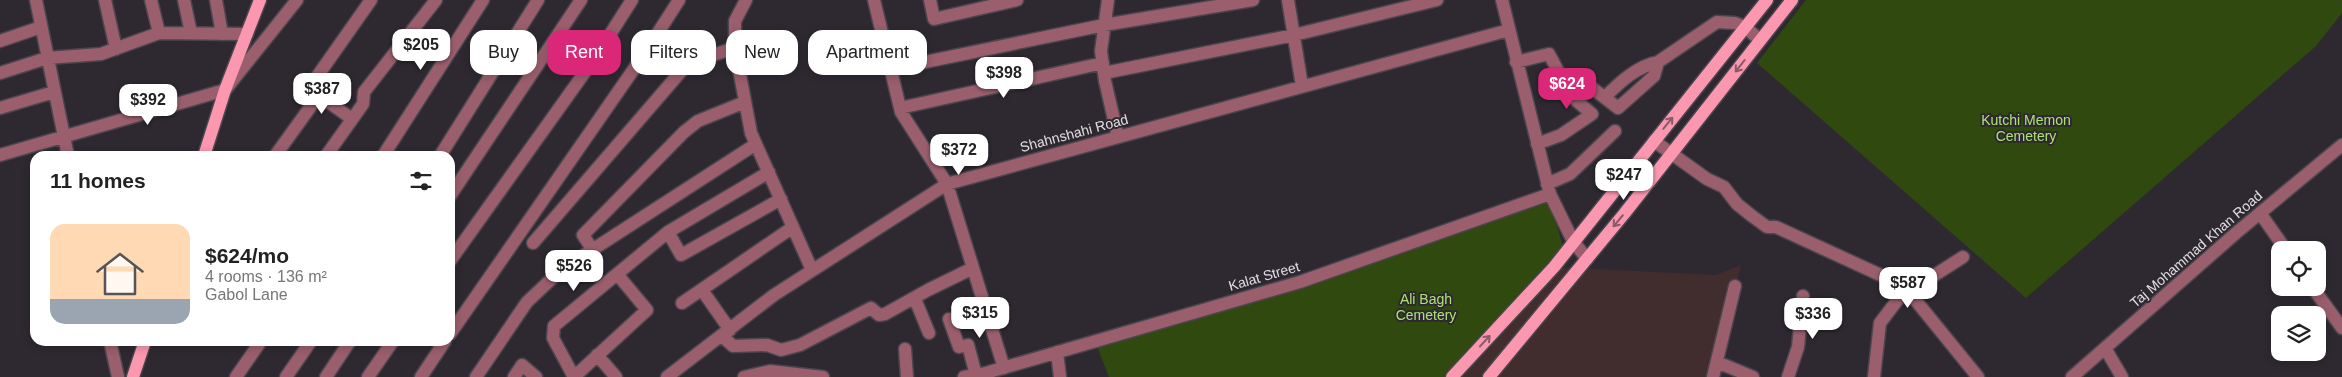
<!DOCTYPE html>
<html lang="en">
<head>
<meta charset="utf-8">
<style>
	body { margin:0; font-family:Helvetica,sans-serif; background:#f6f6f6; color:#222; height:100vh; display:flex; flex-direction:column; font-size:19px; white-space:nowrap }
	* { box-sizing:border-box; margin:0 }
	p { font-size:16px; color:#767676 }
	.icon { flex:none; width:28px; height:28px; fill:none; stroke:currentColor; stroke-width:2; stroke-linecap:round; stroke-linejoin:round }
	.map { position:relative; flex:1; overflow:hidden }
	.drawer { position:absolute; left:30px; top:151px; width:425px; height:195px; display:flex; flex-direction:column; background:#fff; border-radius:15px; box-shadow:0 2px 8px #0003 }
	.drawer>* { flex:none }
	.guide { position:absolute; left:470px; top:30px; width:475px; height:45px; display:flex; gap:10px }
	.fabs { position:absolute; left:2271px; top:241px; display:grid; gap:10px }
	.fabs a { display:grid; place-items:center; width:55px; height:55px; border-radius:10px; background:#fff; box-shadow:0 2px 8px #0003; font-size:25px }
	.price { position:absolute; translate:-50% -42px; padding:0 11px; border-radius:10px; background:#fff; color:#222; font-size:16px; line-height:32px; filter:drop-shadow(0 1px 2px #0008) }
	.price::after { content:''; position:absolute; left:50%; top:30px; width:15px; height:11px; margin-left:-8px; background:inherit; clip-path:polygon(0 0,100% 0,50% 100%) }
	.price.current { background:#db2777; color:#fff }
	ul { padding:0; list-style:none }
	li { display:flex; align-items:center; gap:15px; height:125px; padding:0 20px }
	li+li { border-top:1px solid #e0e0e0 }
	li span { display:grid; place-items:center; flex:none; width:140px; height:100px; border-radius:15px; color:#555 }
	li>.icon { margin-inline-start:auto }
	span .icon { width:60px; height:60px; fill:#fffc; stroke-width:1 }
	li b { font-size:21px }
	h2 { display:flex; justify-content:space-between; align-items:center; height:60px; padding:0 20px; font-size:21px }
	.pill { padding:0 18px; border-radius:15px; background:#fff; box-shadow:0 2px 8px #0003; font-size:18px; line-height:45px }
	.pill.current { background:#db2777; color:#fff }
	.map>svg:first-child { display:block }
</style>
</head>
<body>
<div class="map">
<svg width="2342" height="377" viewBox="0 0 2342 377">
	<rect width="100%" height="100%" fill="#2e2931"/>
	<path fill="#412d2d" d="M1741 265 1713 377H1457L1554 267 1716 275Z"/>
	<path fill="#30490e" d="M1806 0H2342V13L2316 46 2026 298 1757 63Z
		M1549 195 1565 255 1457 377H1109L1095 341Z"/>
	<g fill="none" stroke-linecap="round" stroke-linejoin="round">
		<g stroke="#4b464d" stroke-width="15">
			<path id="minor" d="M36 0 68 156
				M105 0 116 49
				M151 0 159 33
				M184 0 191 33
				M216 0 222 34
				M746 0 735 21V48L751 133 812 270
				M874 0 901 112 947 184 1004 368
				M930 0 934 19 1017 0
				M1108 0 1101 51 1105 81 1118 137
				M1288 0 1302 86
				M1502 0 1550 194 1573 241 1587 259
				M0 41 41 27
				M1516 62 1549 54 1566 86 1578 77 1618 108 1654 76 1658 62 1717 22 1735 23 1745 27 1760 40
				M891 69 1104 25 1253 0
				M0 73 47 58 101 54 159 33 247 34
				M1104 73 1294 35 1437 0
				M1605 97C1619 83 1637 66 1658 62
				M0 108 54 92
				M900 108 1103 63
				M352 119 309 88 371 0
				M1654 141 1707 179 1724 187 1737 204 1752 216 1767 227H1776L1900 284 1908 291 1978 377
				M1537 144 1561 135 1592 114 1572 97 1566 86
				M0 155 225 90 297 0
				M275 156 319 95
				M326 156 363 104 364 92 436 0
				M383 156 483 0
				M440 156 538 0
				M1547 184 1570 174 1615 131
				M450 196 581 0
				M2260 213 2286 250
				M668 232 681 255 781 199
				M533 243 683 69 697 60 735 48
				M592 249 583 235 684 132 698 121 745 102
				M450 261 595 58 632 0
				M2313 288 2342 328
				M702 290 730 330
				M915 299 929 333
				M682 303 793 227
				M949 319 959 347 968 345 976 375
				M450 334 645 53 679 0
				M722 336 733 346 767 345 781 350 800 345 871 308 879 315 885 314 928 290 973 268
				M110 341 118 377
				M2105 348 2122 377
				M905 349 907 377
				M1057 352 1060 377
				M597 355 616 377
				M1717 362 1753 377
				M236 377 261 341
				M286 377 311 341
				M326 377 350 341
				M368 377 393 341
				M421 377 445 341
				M476 377 527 302 561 270 756 144
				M514 377 522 365 536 377
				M574 377 553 338 554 326 668 232 769 172
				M574 377 647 310 617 274
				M667 377 774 295 947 184 1509 30
				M744 377 770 371 823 377
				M964 377 982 374 1300 282 1550 194
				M1713 377 1735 286
				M1788 377 1798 347 1803 296
				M1874 377 1880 323 1899 298 1963 257
				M2072 377 2236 233 2342 145"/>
		</g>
		<g stroke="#4b464d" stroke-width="15">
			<path id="major" d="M204 156 225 90 260 0
				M133 377 145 341
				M1452 377 1554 267 1767 0
				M1489 377 1624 214 1792 0"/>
		</g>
		<use href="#minor" stroke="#9b5e6d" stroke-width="12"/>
		<use href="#major" stroke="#fc97b0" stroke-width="12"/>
	</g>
	<defs><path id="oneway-shaft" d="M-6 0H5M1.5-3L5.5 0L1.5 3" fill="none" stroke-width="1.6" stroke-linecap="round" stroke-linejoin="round" transform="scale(1.25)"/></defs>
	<g stroke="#8b5a6a">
		<use href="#oneway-shaft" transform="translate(1740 66) rotate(128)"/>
		<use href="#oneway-shaft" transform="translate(1668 123) rotate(-51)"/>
		<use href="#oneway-shaft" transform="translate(1618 221) rotate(130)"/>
		<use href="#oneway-shaft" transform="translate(1485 341) rotate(-47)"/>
	</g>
	<g text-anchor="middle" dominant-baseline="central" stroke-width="4" stroke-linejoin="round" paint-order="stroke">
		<g font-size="14" fill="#ade272" stroke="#2e2931">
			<text x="2026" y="120">Kutchi Memon<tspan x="2026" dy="16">Cemetery</tspan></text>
			<text x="1426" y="299">Ali Bagh<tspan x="1426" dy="16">Cemetery</tspan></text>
		</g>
		<g font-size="14" fill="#e1dde2" stroke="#2e2931">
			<text transform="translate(1074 133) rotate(-15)">Shahnshahi Road</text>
			<text transform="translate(2196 249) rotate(-41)">Taj Mohammad Khan Road</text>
			<text transform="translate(1264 276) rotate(-16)">Kalat Street</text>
		</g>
	</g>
</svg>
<div class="fabs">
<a><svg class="icon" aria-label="locate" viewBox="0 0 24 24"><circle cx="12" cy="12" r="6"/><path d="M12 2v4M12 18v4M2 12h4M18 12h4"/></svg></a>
<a><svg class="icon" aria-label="layers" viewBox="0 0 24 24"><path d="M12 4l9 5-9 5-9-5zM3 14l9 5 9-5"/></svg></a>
</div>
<b class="price" style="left:421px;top:71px">$205</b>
<b class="price" style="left:1004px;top:99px">$398</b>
<b class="price current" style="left:1567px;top:110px">$624</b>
<b class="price" style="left:322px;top:115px">$387</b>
<b class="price" style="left:148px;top:126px">$392</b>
<b class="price" style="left:959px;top:176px">$372</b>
<b class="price" style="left:1624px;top:201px">$247</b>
<b class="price" style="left:574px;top:292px">$526</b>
<b class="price" style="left:1908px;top:309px">$587</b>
<b class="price" style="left:980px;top:339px">$315</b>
<b class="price" style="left:1813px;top:340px">$336</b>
<div class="guide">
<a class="pill">Buy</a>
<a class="pill current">Rent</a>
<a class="pill">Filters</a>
<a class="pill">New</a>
<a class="pill">Apartment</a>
</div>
<section class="drawer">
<h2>11 homes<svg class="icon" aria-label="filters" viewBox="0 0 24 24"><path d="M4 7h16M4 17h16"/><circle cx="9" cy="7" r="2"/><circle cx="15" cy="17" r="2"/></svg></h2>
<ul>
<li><span style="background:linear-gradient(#ffd9b3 75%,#9aa5b1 0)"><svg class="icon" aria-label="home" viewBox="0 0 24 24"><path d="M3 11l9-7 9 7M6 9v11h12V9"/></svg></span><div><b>$624/mo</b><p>4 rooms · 136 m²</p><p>Gabol Lane</p></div></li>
</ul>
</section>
</div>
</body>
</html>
